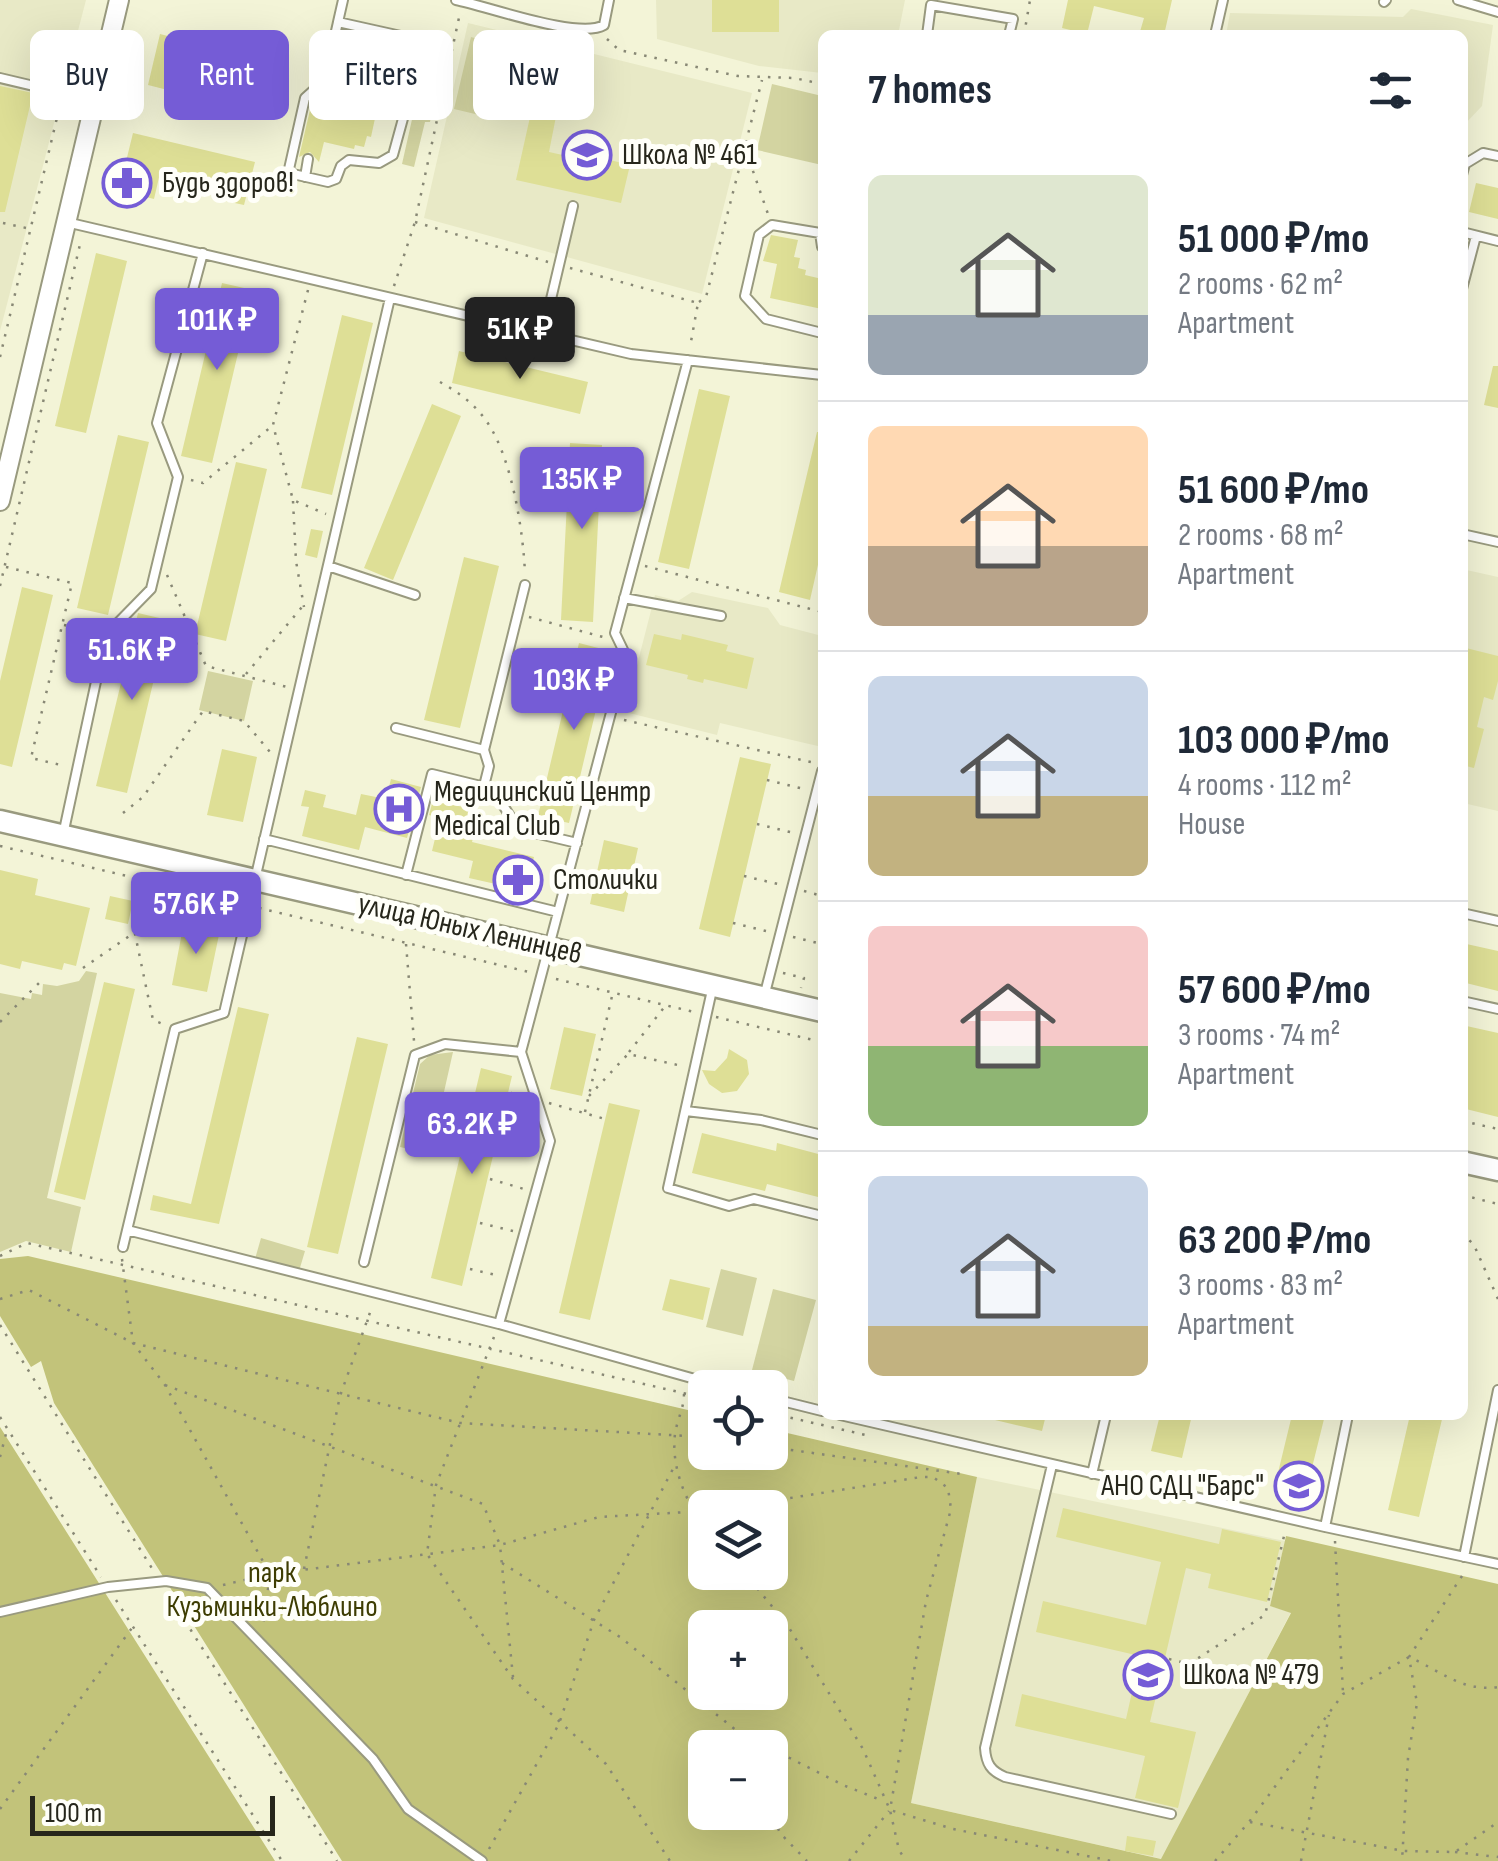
<!DOCTYPE html>
<html lang="en">
<head>
<meta charset="utf-8">
<style>
	body { margin:0; font-family:"Sofia Sans Condensed",sans-serif; background:#f2f2f3; color:#1f2937; height:100vh; display:flex; flex-direction:column; font-size:38px; white-space:nowrap }
	* { box-sizing:border-box; margin:0 }
	p { font-size:32px; color:#747a83 }
	.icon { flex:none; width:55px; height:55px; fill:none; stroke:currentColor; stroke-width:2; stroke-linecap:round; stroke-linejoin:round }
	.map { position:relative; flex:1; overflow:hidden }
	.panel { position:absolute; left:818px; top:30px; width:650px; height:1390px; display:flex; flex-direction:column; background:#fff; border-radius:15px; box-shadow:0 10px 40px #0002 }
	.panel>* { flex:none }
	.top-card { position:absolute; left:30px; top:30px; width:638px; height:90px; display:flex; gap:20px }
	.tools { position:absolute; left:688px; top:1370px; display:grid; gap:20px }
	.tools a { display:grid; place-items:center; width:100px; height:100px; border-radius:15px; background:#fff; box-shadow:0 10px 40px #0002; font-size:50px }
	.scale { position:absolute; left:30px; bottom:25px; width:245px; box-sizing:border-box; padding-left:10px; border:5px solid #26261b; border-top:0; font-size:28px; line-height:35px; white-space:nowrap; color:#26261b; -webkit-text-stroke:8px #fffff9; paint-order:stroke }
	.price { position:absolute; translate:-50% -85px; padding:0 22px; border-radius:10px; background:#755cd6; color:#fff; font-size:32px; line-height:65px; filter:drop-shadow(0 2px 5px #0008) }
	.price::after { content:''; position:absolute; left:50%; top:60px; width:30px; height:22px; margin-left:-15px; background:inherit; clip-path:polygon(0 0,100% 0,50% 100%) }
	.price.current { background:#222; color:#fff }
	ul { padding:0; list-style:none }
	li { display:flex; align-items:center; gap:30px; height:250px; padding:0 50px }
	li+li { border-top:2px solid #e0e1e3 }
	li span { display:grid; place-items:center; flex:none; width:280px; height:200px; border-radius:15px; color:#555 }
	li>.icon { margin-inline-start:auto }
	span .icon { width:120px; height:120px; fill:#fffc; stroke-width:1 }
	li b { font-size:42px }
	h2 { display:flex; justify-content:space-between; align-items:center; height:120px; padding:0 50px; font-size:42px }
	.pill { padding:0 35px; border-radius:15px; background:#fff; box-shadow:0 10px 40px #0002; font-size:35px; line-height:90px }
	.pill.current { background:#755cd6; color:#fff }
	.map>svg:first-child { display:block }
</style>
</head>
<body>
<div class="map">
<svg width="1498" height="1861" viewBox="0 0 1498 1861">
	<rect width="100%" height="100%" fill="#f3f4d7"/>
	<path fill="#e8e9c6" d="M0 0H86L0 331Z
		M656 0H905L898 35H822V73L759 66 657 39Z
		M1411 9 1493 25 1482 106 1463 126 1462 35H1226L1230 13 1403 17Z
		M468 23 752 93 702 294 424 218Z
		M1462 569 1498 577V811L1463 803Z
		M692 592 768 608 780 625 822 636V747L720 723 717 735 625 712 655 595 678 601Z
		M977 1477 1285 1541 1270 1606 1291 1612 1162 1859 911 1803Z"/>
	<path fill="#d3d4a1" d="M471 37 509 48 492 118 454 109Z
		M772 84 822 96V165L757 150Z
		M425 104 433 107 430 122H425L414 167 402 164 413 115Z
		M208 671 253 681 244 721 199 710Z
		M86 971 97 973 47 1198 81 1207 71 1252 26 1241 0 1252V993L31 999 32 993 42 995 43 984 57 986 79 981Z
		M453 1052 430 1154 400 1147 420 1064 430 1055Z
		M261 1238 305 1251 299 1271 255 1259Z
		M721 1269 757 1278 743 1336 706 1327Z
		M773 1289 816 1300 794 1381 752 1370Z"/>
	<path fill="#c2c37a" fill-rule="evenodd" d="M28 1256 705 1414V1452H770V1429L977 1477 911 1803 1161 1859 1291 1613 1270 1606 1286 1536 1498 1584V1861H342L54 1403 41 1361 31 1367 0 1316V1259ZM705 1508H770V1572H705ZM705 1628H770V1692H705ZM705 1748H770V1812H705Z
		M0 1427 275 1861H0Z"/>
	<path fill="#dedf96" d="M712 0H779V32H712Z
		M1068 0H1172L1164 35H1139L1144 18 1094 6 1087 34 1062 28Z
		M160 34 211 47 204 76 233 82 224 120 195 113 199 98 148 85Z
		M376 39 404 49 402 57 406 58 399 88 389 86 387 96 380 95 371 137 367 136 364 147 355 145 354 149 324 142 319 162 310 152 299 157 310 110 330 114 334 94 344 96 347 85 353 87 361 50 364 51 366 41 375 43Z
		M538 81 562 86 549 152 604 164 606 159 630 165 621 203 516 180Z
		M0 86 33 93 5 212H0Z
		M133 133 255 162 244 205 216 199 220 183 161 169 154 199 119 190Z
		M1476 183 1498 188V219L1469 212Z
		M771 235 798 240 794 257 800 258 798 268 806 270 805 275 822 279V309L770 298 777 264 763 261Z
		M96 253 127 261 86 433 55 426Z
		M222 283 253 290 212 463 181 456Z
		M342 315 373 323 332 495 301 488Z
		M459 351 588 382 580 414 452 383Z
		M1493 366H1498V408L1484 405Z
		M699 389 730 396 689 569 658 562Z
		M432 404 461 416 393 580 364 568Z
		M817 432H822V547L810 600 779 592Z
		M118 435 149 442 108 615 77 608Z
		M570 443 602 445 593 622 561 620Z
		M236 462 267 469 226 641 195 634Z
		M311 529 323 531 317 558 305 555Z
		M464 557 499 566 460 728 424 720Z
		M22 587 53 595 12 767 0 764V681Z
		M138 613 168 620 127 793 96 786Z
		M654 634 681 640 682 634 728 645 726 651 754 658 747 689 704 679 703 683 687 679 688 675 646 665Z
		M579 643 610 651 569 823 538 816Z
		M1462 647 1498 656V681L1493 700 1484 697 1477 727 1484 729 1474 768 1462 765Z
		M222 749 257 757 243 822 207 815Z
		M740 757 771 764 730 937 699 929Z
		M391 779 421 787 407 838 365 827 359 850 302 836 309 807 301 806 305 790 326 795 323 807 356 815 361 794 386 799Z
		M433 800 480 811 472 842 534 857 526 891 469 878 473 861 432 851 440 818 429 815Z
		M604 840 638 848 624 912 590 904Z
		M0 870 38 879 35 895 90 908 76 966 64 963 62 970 22 961 20 969 0 964Z
		M110 896 133 901 128 924 105 919Z
		M184 922 220 930 207 992 172 985Z
		M1462 943 1498 951V991L1462 982Z
		M104 982 135 989 85 1200 54 1192Z
		M238 1007 269 1014 219 1224 150 1210 153 1195 191 1204Z
		M1462 1025 1498 1033V1117L1462 1108Z
		M564 1027 596 1034 582 1096 550 1089Z
		M357 1037 388 1044 338 1254 307 1247Z
		M729 1049 747 1060 749 1074 737 1091 722 1093 709 1084 702 1070 715 1071 727 1058Z
		M481 1068 512 1076 462 1286 431 1278Z
		M609 1103 640 1110 590 1320 559 1313Z
		M702 1133 776 1151 777 1143 822 1155V1198L767 1184 765 1191 692 1173Z
		M670 1279 710 1288 703 1320 662 1310Z
		M996 1415H1046L1042 1431 995 1420Z
		M1160 1415H1192L1182 1458 1151 1451Z
		M1292 1415H1325L1306 1492 1275 1485Z
		M1410 1415H1443L1419 1517 1388 1510Z
		M1063 1508 1219 1544 1222 1529 1281 1542 1267 1602 1208 1588 1211 1574 1186 1568 1150 1722 1196 1732 1178 1808 1135 1798 1145 1756 1015 1726 1022 1694 1126 1719 1140 1656 1036 1632 1043 1601 1146 1625 1161 1562 1056 1537Z
		M1127 1836 1156 1841 1153 1856 1125 1851Z"/>
	<g fill="none" stroke-linecap="round" stroke-linejoin="round">
		<g stroke="#999a7f" stroke-width="12">
			<path id="service" d="M456 0C487 6 579 40 604 25L609 0
				M1458 0 1498 12
				M1384 2 1386 0
				M338 22 419 40C437 54 427 75 422 94L407 104 393 155 379 163 349 160 341 166 336 179 328 182 293 174 289 169 305 98 325 80Z
				M338 22 343 0
				M927 35 931 5 1013 19 1009 35
				M1215 35 1223 0
				M0 78 93 100
				M1462 175 1465 164 1483 153 1498 156
				M305 177 308 159
				M66 222 631 354 822 375
				M1462 232 1498 241
				M822 247 820 233 772 225 759 235 745 296 766 319 822 333
				M1462 289 1476 236
				M543 333 573 206
				M1462 534 1498 542
				M328 566 415 595
				M624 598 721 616
				M396 728 484 750
				M484 786 489 766 484 750 525 585
				M63 835 106 635 151 589 178 477 157 423 203 253
				M264 839 558 912
				M406 875 432 774 493 789 518 829 577 843
				M1462 913 1498 921
				M712 990 668 1188 729 1206 754 1199 822 1216
				M764 997 822 771
				M1462 1001 1498 1009
				M686 1111 761 1120 822 1135
				M127 1230 499 1324 550 1141 521 1052 626 656 615 633 688 360
				M123 1247 175 1029 224 1013 390 298
				M364 1262 415 1055 445 1044 521 1052
				M499 1324 727 1388
				M770 1398 822 1411
				M840 1415 1325 1527
				M1348 1415 1325 1527 1498 1564
				M1052 1465 985 1748C986 1764 991 1771 1005 1777L1171 1814
				M1092 1474 1106 1415
				M1464 1557 1498 1390
				M0 1612 108 1587 166 1581 207 1588 373 1759 408 1809 482 1861"/>
		</g>
		<g stroke="#999a7f" stroke-width="22">
			<path id="tertiary" d="M0 501 119 0"/>
		</g>
		<g stroke="#999a7f" stroke-width="25">
			<path id="secondary" d="M0 821 822 1011
				M1462 1162 1498 1170"/>
		</g>
		<path stroke="#888875" stroke-width="2.5" stroke-dasharray="2.5 8" stroke-linecap="butt" d="M1024 35 1030 0
			M607 39 619 50 738 76 794 78 822 84
			M65 83 74 42 89 45
			M746 151 768 214
			M415 222 548 262
			M3 223 31 229
			M570 268 698 303 690 347
			M394 286 415 222 460 13
			M308 290 273 425 293 500 326 514
			M699 302 706 297 762 80
			M0 357 60 105
			M440 382C458 392 475 404 487 422 512 458 523 530 525 573
			M191 480 203 483 272 426
			M293 501 296 561 304 607
			M645 566 822 612
			M6 567 72 583 31 758 65 766
			M167 575 206 666 287 687
			M0 586 81 240
			M529 617 603 637
			M64 625 96 632
			M246 674 302 607
			M624 720 811 762
			M767 780 804 789
			M123 813 143 797 203 711 244 721 270 752
			M757 824 794 833
			M0 846 237 902
			M744 876 782 885
			M142 881 135 934 153 1020 163 1024
			M804 891 822 896
			M259 908 529 972
			M733 923 766 931
			M793 937 822 944
			M406 944 414 1041
			M83 968 193 892
			M783 973 804 978 801 988
			M556 979 694 1012
			M716 1017 822 1042
			M0 1022 41 981
			M629 1052 666 1005
			M511 1093 523 1095
			M589 1096 628 1054 682 1066
			M549 1103 605 1119
			M585 1112 613 992
			M1462 1121 1498 1129
			M502 1133 539 1142
			M490 1179 524 1189
			M1462 1195 1498 1204
			M480 1223 513 1231
			M1462 1233 1474 1245 1498 1299
			M0 1256 27 1243 705 1398
			M122 1259 133 1343 165 1385 270 1574 263 1627
			M470 1269 500 1276
			M0 1299 29 1290 133 1343 460 1423 705 1437
			M0 1325 153 1570
			M494 1337 436 1485 427 1554 513 1679 606 1764 670 1861
			M165 1385 483 1504 500 1545 513 1677
			M684 1394C684 1408 677 1420 675 1434 671 1466 685 1502 705 1526
			M770 1413 870 1436
			M0 1417 101 1577
			M770 1447 962 1474
			M0 1457 7 1430
			M728 1508 921 1477H933L948 1488 951 1509 926 1601 890 1810 899 1850 906 1861
			M1335 1541 1343 1693
			M502 1563 620 1637 737 1731 744 1748
			M304 1569 340 1396 372 1307
			M744 1572 788 1626 863 1749 890 1810 953 1829 1112 1861
			M1462 1576 1409 1657C1441 1671 1462 1692 1498 1687
			M223 1585 270 1574 500 1545 599 1517 705 1511
			M168 1594 337 1861
			M116 1600 282 1861
			M1169 1659 1189 1664 1265 1615 1285 1532
			M739 1732 767 1747
			M770 1748 843 1785 883 1801
			M0 1809 132 1628
			M770 1809 780 1833 807 1861
			M1250 1822 1404 1851 1455 1852 1498 1822
			M489 1849 559 1724 594 1620 675 1465
			M1455 1852 1498 1857
			M849 1861 889 1811
			M1215 1861 1249 1822 1343 1694 1409 1657 1417 1703 1408 1758 1402 1861
			M1301 1861 1329 1715"/>
		<use href="#service" stroke="#fff" stroke-width="8"/>
		<use href="#tertiary" stroke="#fff" stroke-width="18"/>
		<use href="#secondary" stroke="#fff" stroke-width="20"/>
	</g>
	<defs>
		<g id="school-ring" transform="scale(2.5)"><circle r="9.5" fill="#fffff9" stroke="#755cd6" stroke-width="1.5"/><path d="M0-5L7-2L0 1L-7-2ZM-4 1L0 2.5L4 1V4Q0 6-4 4Z" fill="#755cd6"/></g>
		<g id="pharmacy-ring" transform="scale(2.5)"><circle r="9.5" fill="#fffff9" stroke="#755cd6" stroke-width="1.5"/><path d="M-2-6h4v4h4v4h-4v4h-4v-4h-4v-4h4Z" fill="#755cd6"/></g>
		<g id="hospital-ring" transform="scale(2.5)"><circle r="9.5" fill="#fffff9" stroke="#755cd6" stroke-width="1.5"/><path d="M-5-5h3v3.5h4V-5h3V5h-3V1.5h-4V5h-3Z" fill="#755cd6"/></g>
	</defs>
	<g fill-rule="evenodd">
		<use href="#school-ring" x="587" y="155"/>
		<use href="#pharmacy-ring" x="127" y="183"/>
		<use href="#hospital-ring" x="399" y="809"/>
		<use href="#pharmacy-ring" x="518" y="880"/>
		<use href="#school-ring" x="1299" y="1486"/>
		<use href="#school-ring" x="1148" y="1675"/>
	</g>
	<g text-anchor="middle" dominant-baseline="central" stroke-width="10" stroke-linejoin="round" paint-order="stroke">
		<g font-size="30" fill="#26261b" stroke="#fffff9" text-anchor="start">
			<text x="622" y="155">Школа № 461</text>
			<text x="162" y="183">Будь здоров!</text>
			<text x="434" y="792">Медицинский Центр<tspan x="434" dy="34">Medical Club</tspan></text>
			<text x="553" y="880">Столички</text>
			<text x="1264" y="1486" text-anchor="end">АНО СДЦ "Барс"</text>
			<text x="1183" y="1675">Школа № 479</text>
		</g>
		<g font-size="30" fill="#26261b" stroke="#fffff9">
			<text transform="translate(470 929) rotate(13)">улица Юных Ленинцев</text>
		</g>
		<g font-size="30" fill="#3e3d02" stroke="#fffff9">
			<text x="272" y="1573">парк<tspan x="272" dy="34">Кузьминки-Люблино</tspan></text>
		</g>
	</g>
</svg>
<div class="tools">
<a><svg class="icon" aria-label="locate" viewBox="0 0 24 24"><circle cx="12" cy="12" r="6"/><path d="M12 2v4M12 18v4M2 12h4M18 12h4"/></svg></a>
<a><svg class="icon" aria-label="layers" viewBox="0 0 24 24"><path d="M12 4l9 5-9 5-9-5zM3 14l9 5 9-5"/></svg></a>
<a>+</a>
<a>−</a>
</div>
<div class="scale">100 m</div>
<b class="price" style="left:217px;top:373px">101K ₽</b>
<b class="price current" style="left:520px;top:382px">51K ₽</b>
<b class="price" style="left:582px;top:532px">135K ₽</b>
<b class="price" style="left:132px;top:703px">51.6K ₽</b>
<b class="price" style="left:574px;top:733px">103K ₽</b>
<b class="price" style="left:196px;top:957px">57.6K ₽</b>
<b class="price" style="left:472px;top:1177px">63.2K ₽</b>
<div class="top-card">
<a class="pill">Buy</a>
<a class="pill current">Rent</a>
<a class="pill">Filters</a>
<a class="pill">New</a>
</div>
<section class="panel">
<h2>7 homes<svg class="icon" aria-label="filters" viewBox="0 0 24 24"><path d="M4 7h16M4 17h16"/><circle cx="9" cy="7" r="2"/><circle cx="15" cy="17" r="2"/></svg></h2>
<ul>
<li><span style="background:linear-gradient(#dfe7d0 70%,#9aa5b1 0)"><svg class="icon" aria-label="home" viewBox="0 0 24 24"><path d="M3 11l9-7 9 7M6 9v11h12V9"/></svg></span><div><b>51 000 ₽/mo</b><p>2 rooms · 62 m²</p><p>Apartment</p></div></li>
<li><span style="background:linear-gradient(#ffd9b3 60%,#b9a48a 0)"><svg class="icon" aria-label="home" viewBox="0 0 24 24"><path d="M3 11l9-7 9 7M6 9v11h12V9"/></svg></span><div><b>51 600 ₽/mo</b><p>2 rooms · 68 m²</p><p>Apartment</p></div></li>
<li><span style="background:linear-gradient(#c9d6e8 60%,#c2b280 0)"><svg class="icon" aria-label="home" viewBox="0 0 24 24"><path d="M3 11l9-7 9 7M6 9v11h12V9"/></svg></span><div><b>103 000 ₽/mo</b><p>4 rooms · 112 m²</p><p>House</p></div></li>
<li><span style="background:linear-gradient(#f6c9c9 60%,#8fb573 0)"><svg class="icon" aria-label="home" viewBox="0 0 24 24"><path d="M3 11l9-7 9 7M6 9v11h12V9"/></svg></span><div><b>57 600 ₽/mo</b><p>3 rooms · 74 m²</p><p>Apartment</p></div></li>
<li><span style="background:linear-gradient(#c9d6e8 75%,#c2b280 0)"><svg class="icon" aria-label="home" viewBox="0 0 24 24"><path d="M3 11l9-7 9 7M6 9v11h12V9"/></svg></span><div><b>63 200 ₽/mo</b><p>3 rooms · 83 m²</p><p>Apartment</p></div></li>
</ul>
</section>
</div>
</body>
</html>
